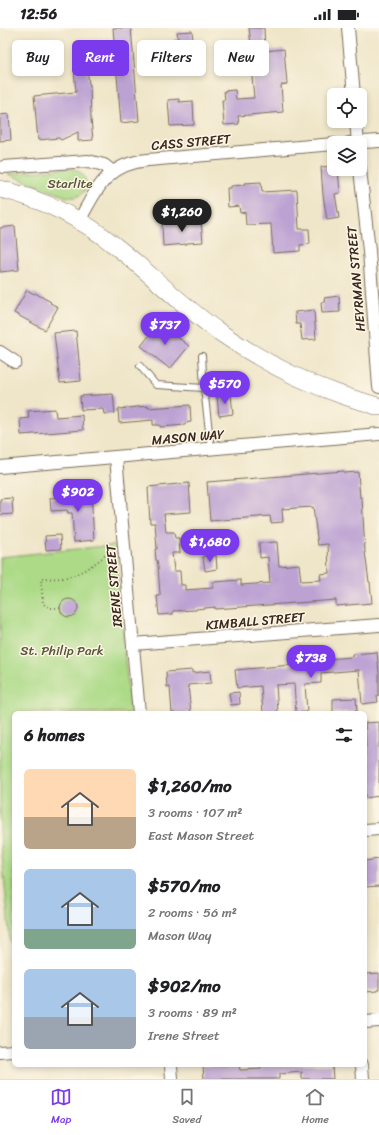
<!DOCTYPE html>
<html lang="en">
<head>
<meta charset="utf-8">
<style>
	body { margin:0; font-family:Sriracha,sans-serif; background:#f6f6f6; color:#202124; height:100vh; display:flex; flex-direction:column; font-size:15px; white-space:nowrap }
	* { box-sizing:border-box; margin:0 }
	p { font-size:13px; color:#757577 }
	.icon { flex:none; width:22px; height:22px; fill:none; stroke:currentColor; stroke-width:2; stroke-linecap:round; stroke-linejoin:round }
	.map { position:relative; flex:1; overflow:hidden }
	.details { position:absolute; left:12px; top:683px; width:355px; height:356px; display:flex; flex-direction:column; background:#fff; border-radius:6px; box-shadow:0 2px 6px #0003 }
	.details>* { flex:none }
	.banner { position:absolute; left:12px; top:12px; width:355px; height:36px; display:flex; gap:8px }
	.controls { position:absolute; left:327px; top:60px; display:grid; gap:8px }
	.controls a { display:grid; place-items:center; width:40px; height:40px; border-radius:6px; background:#fff; box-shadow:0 2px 6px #0003; font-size:20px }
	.price { position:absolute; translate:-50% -34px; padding:0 9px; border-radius:14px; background:#7c3aed; color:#fff; font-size:13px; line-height:26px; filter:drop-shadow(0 1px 2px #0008) }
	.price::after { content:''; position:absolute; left:50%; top:24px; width:12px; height:9px; margin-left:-6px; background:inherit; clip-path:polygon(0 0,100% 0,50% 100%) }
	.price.active { background:#222; color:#fff }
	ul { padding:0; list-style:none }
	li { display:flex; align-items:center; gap:12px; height:100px; padding:0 12px }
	li span { display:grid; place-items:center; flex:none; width:112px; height:80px; border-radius:6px; color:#555 }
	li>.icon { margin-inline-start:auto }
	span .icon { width:48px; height:48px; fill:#fffc; stroke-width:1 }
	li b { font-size:17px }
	h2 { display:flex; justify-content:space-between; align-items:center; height:48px; padding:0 12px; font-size:17px }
	.pill { padding:0 14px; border-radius:6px; background:#fff; box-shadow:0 2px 6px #0003; font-size:14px; line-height:36px }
	.pill.active { background:#7c3aed; color:#fff }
	.status { display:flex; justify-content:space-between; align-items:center; height:28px; padding:0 20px; background:#fff; direction:ltr }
	.status svg { height:11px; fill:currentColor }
	.tabs { display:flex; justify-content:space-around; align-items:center; height:56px; border-top:1px solid #e0e0e0; background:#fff; font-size:11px; color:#757577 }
	.tabs a { display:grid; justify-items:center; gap:2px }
	.tabs .active { color:#7c3aed }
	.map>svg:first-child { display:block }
</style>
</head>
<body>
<div class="status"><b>12:56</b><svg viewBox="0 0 49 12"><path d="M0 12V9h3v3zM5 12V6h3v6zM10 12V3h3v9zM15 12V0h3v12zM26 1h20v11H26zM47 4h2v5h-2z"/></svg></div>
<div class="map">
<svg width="379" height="1051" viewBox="0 0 379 1051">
	<rect width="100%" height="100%" fill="#fcf5e5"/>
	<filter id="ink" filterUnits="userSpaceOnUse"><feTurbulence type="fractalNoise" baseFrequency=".025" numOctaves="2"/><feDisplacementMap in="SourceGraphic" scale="8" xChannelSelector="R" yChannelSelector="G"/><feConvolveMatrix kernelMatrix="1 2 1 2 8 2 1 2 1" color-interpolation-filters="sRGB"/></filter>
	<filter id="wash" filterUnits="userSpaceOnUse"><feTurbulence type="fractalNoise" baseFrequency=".012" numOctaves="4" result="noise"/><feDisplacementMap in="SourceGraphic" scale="16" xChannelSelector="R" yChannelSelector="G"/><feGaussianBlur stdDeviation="0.9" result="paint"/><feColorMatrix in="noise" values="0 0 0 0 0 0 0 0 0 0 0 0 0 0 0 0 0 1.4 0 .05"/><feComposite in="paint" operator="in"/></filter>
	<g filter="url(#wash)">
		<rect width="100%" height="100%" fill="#efe6c9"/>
		<path fill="#acda87" stroke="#748252" d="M70 140C93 144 90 173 67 169L8 146Z
			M115 517 130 685H14V956L0 805V529Z"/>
		<g id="blocks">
			<path fill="#bca1d3" d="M113 0H131L139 93 121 95Z
				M249 0H264L265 23 284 21 287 56 281 57 283 84 238 88 239 96 224 97 222 72H225L224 63 235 62 236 71 254 70 250 27 235 29 234 19 251 17Z
				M192 3 194 23 175 24 174 11H178L177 4Z
				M87 41 89 56H90L91 91 93 112 78 113V104L61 112 59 110 38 112 34 68 76 64 74 42Z
				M179 71V74L193 73 194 97 170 98 168 72Z
				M9 86 11 112 0 113V87Z
				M334 138V141H338L340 165 335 166 339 190 327 192 323 167 321 139Z
				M261 154 262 164 297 162 299 201H309L310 216 300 217V223L273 225 271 196 246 197 245 184 240 185 239 178 228 179 227 160H231V158L244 157V155Z
				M185 193V194L201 193 203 214 187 215V216L163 218 162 195Z
				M15 198 19 242 0 244V200Z
				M27 262 34 266 35 265 51 274 50 275 58 279 45 302 14 285Z
				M339 268 340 284 322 285 321 274H325L324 270Z
				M314 282 316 311 302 312 300 296H296L295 284Z
				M159 295 189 318 170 341 141 318Z
				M76 303 81 353 60 355 54 305Z
				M113 366 115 385 104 386 103 381 81 382 80 368Z
				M231 367 233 386 219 388 217 368Z
				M190 377 191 394 185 395V397L160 399V397H153V392L119 395 118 381 148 378V380Z
				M55 381 56 389 82 387 83 402 21 407 20 391 29 390 28 383Z
				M344 443V445L358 444 360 470H362L365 524 369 554H370L372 575 336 578V572L215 581V579L196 581V582L173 583V586L159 587 157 568H160V566L158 538 157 532H156L155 521H157L155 495H150L148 459 189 455 191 484 164 486 166 504H174L175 510H179L180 525H172L174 543H180L181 557H185V562L213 560V554L241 552V557L270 555 268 529 260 530 259 515 277 514 279 538 299 536 301 553 321 552 320 546 329 545 328 516 318 517 313 479 282 481 283 494 271 495 270 488 210 493 207 454Z
				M91 463 94 512 74 514 72 485H68L67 482 51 483 50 470 66 469V465Z
				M12 470 13 486 0 487V471Z
				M60 507 61 521 46 522 45 508Z
				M216 527 217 541 205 543 203 528Z
				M60 580a9 9 0 1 1 18 0a9 9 0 1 1-18 0Z
				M377 624 379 645V667L377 668 378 674 362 676 359 642 321 645V655L305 656 307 684 296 685 294 656 276 657 278 685H263L261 658 237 660 235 642 325 634 324 631 353 629 352 626Z
				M192 642V645L210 643 211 655 188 657 191 685H172L170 659H167L166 644Z
				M239 664 240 676 231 677 229 665Z
				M356 670 357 683 333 685V671Z
				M379 694V768L365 770V740H366L365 725V720L366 719 365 695Z
				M379 831V858L365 859V833Z
				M379 945V962H377V963L366 964 365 946Z
				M213 1037H239L240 1042 261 1041 260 1037H332L333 1051H302V1044L279 1046V1051H204L203 1038Z"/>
		</g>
	</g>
	<g filter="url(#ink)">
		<use href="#blocks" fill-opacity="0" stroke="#7a6c5a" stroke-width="1"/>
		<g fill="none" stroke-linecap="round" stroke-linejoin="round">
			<g stroke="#7a6c5a" stroke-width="8">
				<path id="service" d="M202 328 204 360 211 421
					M140 338 156 357 204 360"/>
			</g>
			<g stroke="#7a6c5a" stroke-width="14">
				<path id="minor" d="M348 0 354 67
					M356 93 358 115
					M349 115 379 113
					M3 139 88 133 104 137 113 144
					M360 141 369 223 379 359
					M79 193C97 161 106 136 148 132L334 116
					M0 324 15 334
					M116 429 139 685
					M0 439 379 406
					M133 616 379 597
					M365 802 379 801
					M365 994 379 993
					M0 1024 14 1023
					M171 1037 172 1051
					M362 1037 363 1051"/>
			</g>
			<g stroke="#7a6c5a" stroke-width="18">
				<path id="secondary" d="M0 161C43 171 84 192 118 220 152 247 182 278 218 303 255 329 296 351 339 366 352 371 366 374 379 379"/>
			</g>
			<path stroke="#7a6c5a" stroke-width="2" stroke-dasharray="1 3" stroke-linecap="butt" d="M60 580H51L43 576 41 551C50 550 59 551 67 549 80 547 105 530 112 520"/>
			<use href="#service" stroke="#fff" stroke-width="6"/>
			<use href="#minor" stroke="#fff" stroke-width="12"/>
			<use href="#secondary" stroke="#fff" stroke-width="17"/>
		</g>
	</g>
	<g text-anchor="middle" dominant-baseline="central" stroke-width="3" stroke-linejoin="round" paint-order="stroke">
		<g font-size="13" fill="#3b2a1e" stroke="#fcf5e5">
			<text transform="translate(191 114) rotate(-5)">CASS STREET</text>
			<text transform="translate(356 251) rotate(-95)">HEYRMAN STREET</text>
			<text transform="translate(188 409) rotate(-5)">MASON WAY</text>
			<text transform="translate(114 558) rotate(-95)">IRENE STREET</text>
			<text transform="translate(255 593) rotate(-5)">KIMBALL STREET</text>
		</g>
		<g font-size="13" fill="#575638" stroke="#fcf5e5">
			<text x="70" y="155">Starlite</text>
			<text x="62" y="622">St. Philip Park</text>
		</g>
	</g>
</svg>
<div class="controls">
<a><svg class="icon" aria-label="locate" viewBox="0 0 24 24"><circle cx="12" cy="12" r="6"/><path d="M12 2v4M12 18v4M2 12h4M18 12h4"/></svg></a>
<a><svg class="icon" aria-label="layers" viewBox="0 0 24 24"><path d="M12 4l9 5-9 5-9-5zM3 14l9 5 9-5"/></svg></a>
</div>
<b class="price active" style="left:182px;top:205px">$1,260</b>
<b class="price" style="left:165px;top:318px">$737</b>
<b class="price" style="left:225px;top:377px">$570</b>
<b class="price" style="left:78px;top:485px">$902</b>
<b class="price" style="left:210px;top:535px">$1,680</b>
<b class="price" style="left:311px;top:651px">$738</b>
<div class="banner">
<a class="pill">Buy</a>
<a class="pill active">Rent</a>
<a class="pill">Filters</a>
<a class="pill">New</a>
</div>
<section class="details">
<h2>6 homes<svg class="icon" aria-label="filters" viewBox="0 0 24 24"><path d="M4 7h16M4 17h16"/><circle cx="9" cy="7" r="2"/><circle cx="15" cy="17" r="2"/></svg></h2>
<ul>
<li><span style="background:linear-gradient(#ffd9b3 60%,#b9a48a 0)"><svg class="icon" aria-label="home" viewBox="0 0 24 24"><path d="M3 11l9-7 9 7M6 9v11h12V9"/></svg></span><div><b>$1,260/mo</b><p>3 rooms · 107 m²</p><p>East Mason Street</p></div></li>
<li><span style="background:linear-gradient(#a9c7e8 75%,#7fa58c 0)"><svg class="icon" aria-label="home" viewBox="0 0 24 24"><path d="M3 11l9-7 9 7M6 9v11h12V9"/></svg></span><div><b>$570/mo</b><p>2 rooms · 56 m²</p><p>Mason Way</p></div></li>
<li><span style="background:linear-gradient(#a9c7e8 60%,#9aa5b1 0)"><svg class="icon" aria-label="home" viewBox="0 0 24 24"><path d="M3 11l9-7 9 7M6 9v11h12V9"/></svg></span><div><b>$902/mo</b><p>3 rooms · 89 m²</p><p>Irene Street</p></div></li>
</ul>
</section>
</div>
<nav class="tabs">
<a class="active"><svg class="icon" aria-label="map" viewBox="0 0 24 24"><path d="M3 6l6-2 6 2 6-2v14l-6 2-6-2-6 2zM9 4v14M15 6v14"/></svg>Map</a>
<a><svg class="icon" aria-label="saved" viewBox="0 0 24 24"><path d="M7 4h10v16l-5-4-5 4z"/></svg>Saved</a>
<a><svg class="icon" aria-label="home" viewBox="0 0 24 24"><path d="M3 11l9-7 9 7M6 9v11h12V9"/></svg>Home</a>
</nav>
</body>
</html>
